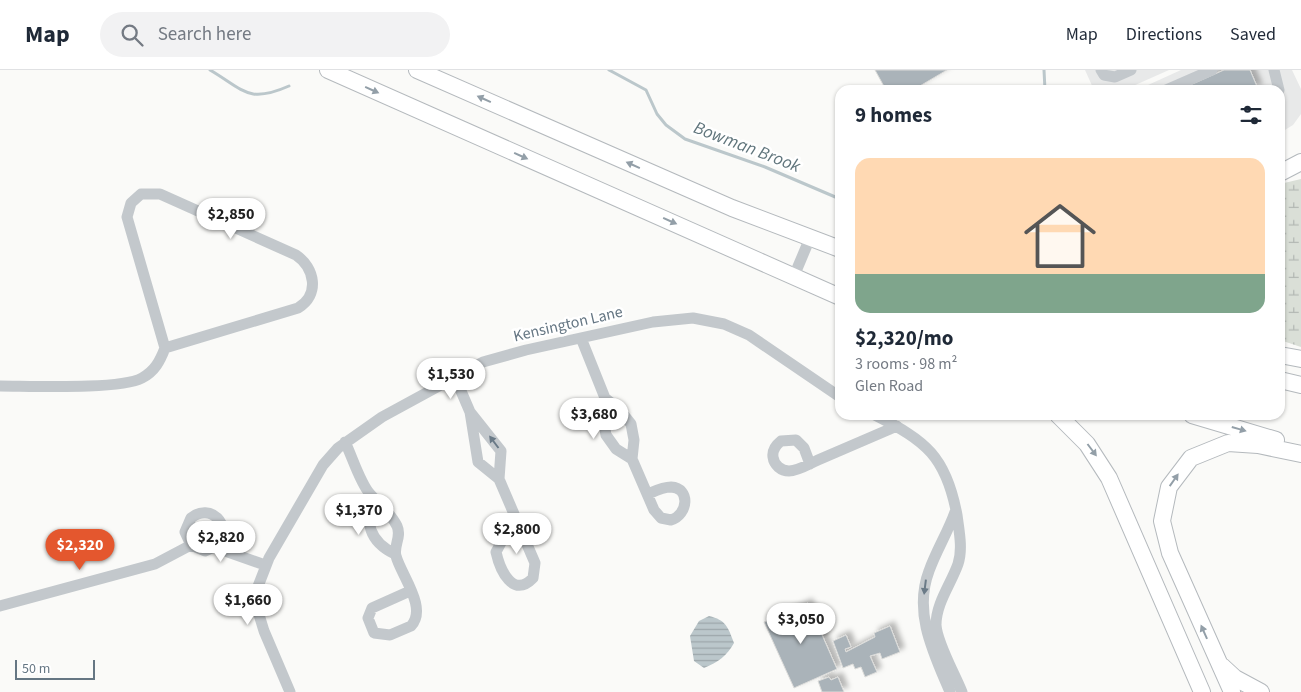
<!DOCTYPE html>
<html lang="en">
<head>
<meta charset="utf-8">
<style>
	body { margin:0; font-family:"Source Sans 3",sans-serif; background:#f2f2f3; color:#1f2937; height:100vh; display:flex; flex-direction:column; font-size:19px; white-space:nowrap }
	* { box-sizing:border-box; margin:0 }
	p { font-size:16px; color:#747a83 }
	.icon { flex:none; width:28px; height:28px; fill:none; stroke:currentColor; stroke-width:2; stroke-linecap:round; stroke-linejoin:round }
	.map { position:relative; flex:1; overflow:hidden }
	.side { position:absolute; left:835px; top:15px; width:450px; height:335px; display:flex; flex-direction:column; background:#fff; border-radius:15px; box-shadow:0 1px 4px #0004 }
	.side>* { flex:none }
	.scale { position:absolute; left:15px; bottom:12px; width:80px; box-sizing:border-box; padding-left:5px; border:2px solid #657683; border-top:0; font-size:14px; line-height:18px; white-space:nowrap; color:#657683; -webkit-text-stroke:4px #fff; paint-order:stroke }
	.price { position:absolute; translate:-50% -42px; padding:0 11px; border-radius:18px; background:#fff; color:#222; font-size:16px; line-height:32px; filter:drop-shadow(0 1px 2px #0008) }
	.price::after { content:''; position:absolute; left:50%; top:30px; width:15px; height:11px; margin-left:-8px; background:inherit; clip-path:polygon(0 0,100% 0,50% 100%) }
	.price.active { background:#e4572e; color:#fff }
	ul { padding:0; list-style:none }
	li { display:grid; align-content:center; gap:10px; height:265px; padding:0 20px }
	li span { display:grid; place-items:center; height:155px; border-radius:15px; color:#555 }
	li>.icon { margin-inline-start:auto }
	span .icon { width:90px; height:90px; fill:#fffc; stroke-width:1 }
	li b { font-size:21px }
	h2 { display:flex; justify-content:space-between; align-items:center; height:60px; padding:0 20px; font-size:21px }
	header { display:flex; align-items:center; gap:30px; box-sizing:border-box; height:70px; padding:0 25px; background:#fff; border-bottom:1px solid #e0e1e3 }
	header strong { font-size:24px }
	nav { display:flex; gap:28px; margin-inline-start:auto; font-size:18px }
	.search { width:350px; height:45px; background:#f2f2f3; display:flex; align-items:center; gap:12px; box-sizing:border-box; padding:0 18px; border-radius:28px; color:#747a83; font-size:19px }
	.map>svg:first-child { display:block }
</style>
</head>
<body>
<header>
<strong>Map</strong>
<div class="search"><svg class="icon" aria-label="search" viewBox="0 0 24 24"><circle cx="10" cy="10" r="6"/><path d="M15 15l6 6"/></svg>Search here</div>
<nav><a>Map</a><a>Directions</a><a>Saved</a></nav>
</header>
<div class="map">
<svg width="1301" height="622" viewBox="0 0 1301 622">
	<defs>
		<pattern id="wetland-marsh" width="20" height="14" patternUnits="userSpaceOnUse" patternTransform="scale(1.25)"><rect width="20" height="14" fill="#dadfd7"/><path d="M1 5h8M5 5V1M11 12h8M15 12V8" fill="none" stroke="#b4b9b4"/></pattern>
		<pattern id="water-rules" width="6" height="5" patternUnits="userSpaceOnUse" patternTransform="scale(1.25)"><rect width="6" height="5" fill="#bbc7cb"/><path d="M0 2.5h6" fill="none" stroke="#9ca6aa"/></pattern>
		<filter id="shadow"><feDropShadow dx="4.5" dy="-4.5" stdDeviation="2.5" flood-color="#0004"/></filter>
	</defs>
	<rect width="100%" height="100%" fill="#fafaf8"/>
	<path fill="#e8e9e9" d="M1085 0H1169L1124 20H1094Z
		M1181 0H1292L1301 19V44L1293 55 1280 63V20H1137Z"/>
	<path fill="url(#wetland-marsh)" d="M1301 109V277L1280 270V114Z"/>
	<path fill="url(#water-rules)" d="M709 546C726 550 728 557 734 573 727 586 718 592 704 598L694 591 690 566 699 551Z"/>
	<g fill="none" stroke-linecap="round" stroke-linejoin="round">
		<path stroke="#bbc7cb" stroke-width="3" d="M210 0C244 20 248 34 289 16
			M609 0 646 20 657 44 666 55 685 69 765 97 840 129
			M1044 0 1045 20"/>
	</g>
	<path fill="#aab3b9" stroke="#dcdcda" filter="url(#shadow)" d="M875 0H947L913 20H886Z
		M1224 0H1250L1258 19 1179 20Z
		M808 533 837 599 794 618 764 552Z
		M890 556 900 582 882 589 880 583 870 586 877 602 865 607 861 597 855 599 853 594 843 598 833 571 846 565 851 577 845 579 846 582 875 567 874 563Z
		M829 607 831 610 838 607 844 622H822L818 611Z"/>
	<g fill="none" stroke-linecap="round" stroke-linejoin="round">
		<g stroke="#b4b9bd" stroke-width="18">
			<path id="highway" d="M328 0 840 227
				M417 0 732 138 840 179
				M1280 103 1301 92
				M1280 285 1301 289
				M1280 310 1301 315
				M1058 345 1087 374 1109 408 1202 622
				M1192 345 1276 370
				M1222 596 1235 608 1261 622
				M1232 622 1170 483 1162 451 1169 417 1191 388 1228 373 1258 375 1301 384"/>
		</g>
		<path stroke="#c3c8cc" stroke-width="11" d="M1101 0 1104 5 1115 7 1131 0
			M1274 0 1279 20
			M1166 20 1212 0
			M794 206 810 168
			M581 268 605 328 603 347 606 365 616 379 632 389
			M455 307 470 342 501 381 499 409
			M0 316C30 316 120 320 142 308 155 301 160 291 165 278L127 147 131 133 141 124H160L296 185C315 198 320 225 298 238L165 278
			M605 328 619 339 631 354 634 370 632 389 654 440 661 448 671 450C688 445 691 418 671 417 663 417 655 421 648 424
			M470 342 478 392 499 409 535 493 533 508C513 529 500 500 496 482L503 469 521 461
			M875 345C926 371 946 386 957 445 959 461 963 479 958 494 951 514 936 533 936 555 937 573 955 604 962 622
			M345 372C352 386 360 413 370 424 380 435 390 442 397 456 402 467 393 476 396 486 401 505 428 538 411 556L390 565 374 563 368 548 372 538 410 521
			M810 394 804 378 796 370 781 371C776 375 772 380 773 387 774 395 781 401 789 401 798 401 809 394 818 390 844 379 871 367 897 356
			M369 423C368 452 366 470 395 484
			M218 475 205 481 191 475 185 462 191 448C210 432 233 455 218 475L228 482 265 495
			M0 536 155 494 191 475
			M290 622 264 561 257 538V519L269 488 323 395 338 378 382 347 483 292 526 280 653 252 693 248 724 254 749 265 840 327
			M950 622C934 584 913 543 929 501 936 481 948 462 955 442"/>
		<use href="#highway" stroke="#fff" stroke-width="16"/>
	</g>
	<defs><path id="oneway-solid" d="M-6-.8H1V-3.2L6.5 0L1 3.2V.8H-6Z" transform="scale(1.25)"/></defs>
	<g fill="#939fa8">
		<use href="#oneway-solid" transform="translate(372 20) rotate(24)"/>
		<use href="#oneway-solid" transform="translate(484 29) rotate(-156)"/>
		<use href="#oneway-solid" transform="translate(521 86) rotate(24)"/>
		<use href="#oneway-solid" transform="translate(633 95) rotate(-156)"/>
		<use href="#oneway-solid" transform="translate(670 151) rotate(24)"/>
		<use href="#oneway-solid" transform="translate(1239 359) rotate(16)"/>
		<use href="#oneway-solid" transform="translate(1092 380) rotate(53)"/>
		<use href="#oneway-solid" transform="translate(1174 410) rotate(-55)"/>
		<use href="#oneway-solid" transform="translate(1204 562) rotate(-114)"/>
	</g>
	<g fill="#6a7a87">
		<use href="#oneway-solid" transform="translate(494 372) rotate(-127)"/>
		<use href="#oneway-solid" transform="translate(925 517) rotate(97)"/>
	</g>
	<g text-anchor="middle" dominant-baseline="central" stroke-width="5" stroke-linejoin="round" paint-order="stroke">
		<g font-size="16" fill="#657683" stroke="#fff">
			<text transform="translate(568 254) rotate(-13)">Kensington Lane</text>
		</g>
		<g font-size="18" font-style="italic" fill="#60757c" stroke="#fff">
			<text transform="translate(747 77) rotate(21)">Bowman Brook</text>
		</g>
	</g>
</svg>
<div class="scale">50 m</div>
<b class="price" style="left:231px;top:170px">$2,850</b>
<b class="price" style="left:451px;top:330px">$1,530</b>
<b class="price" style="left:594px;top:370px">$3,680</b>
<b class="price" style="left:359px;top:466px">$1,370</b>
<b class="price" style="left:517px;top:485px">$2,800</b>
<b class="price" style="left:221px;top:493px">$2,820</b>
<b class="price active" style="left:80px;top:501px">$2,320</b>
<b class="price" style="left:248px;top:556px">$1,660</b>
<b class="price" style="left:801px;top:575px">$3,050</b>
<section class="side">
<h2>9 homes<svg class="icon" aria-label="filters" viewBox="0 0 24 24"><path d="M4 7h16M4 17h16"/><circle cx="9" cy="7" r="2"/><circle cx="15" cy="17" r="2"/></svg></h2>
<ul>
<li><span style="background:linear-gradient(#ffd9b3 75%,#7fa58c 0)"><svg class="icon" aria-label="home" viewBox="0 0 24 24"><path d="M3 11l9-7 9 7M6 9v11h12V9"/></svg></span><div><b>$2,320/mo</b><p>3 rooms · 98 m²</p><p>Glen Road</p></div></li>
</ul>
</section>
</div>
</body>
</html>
